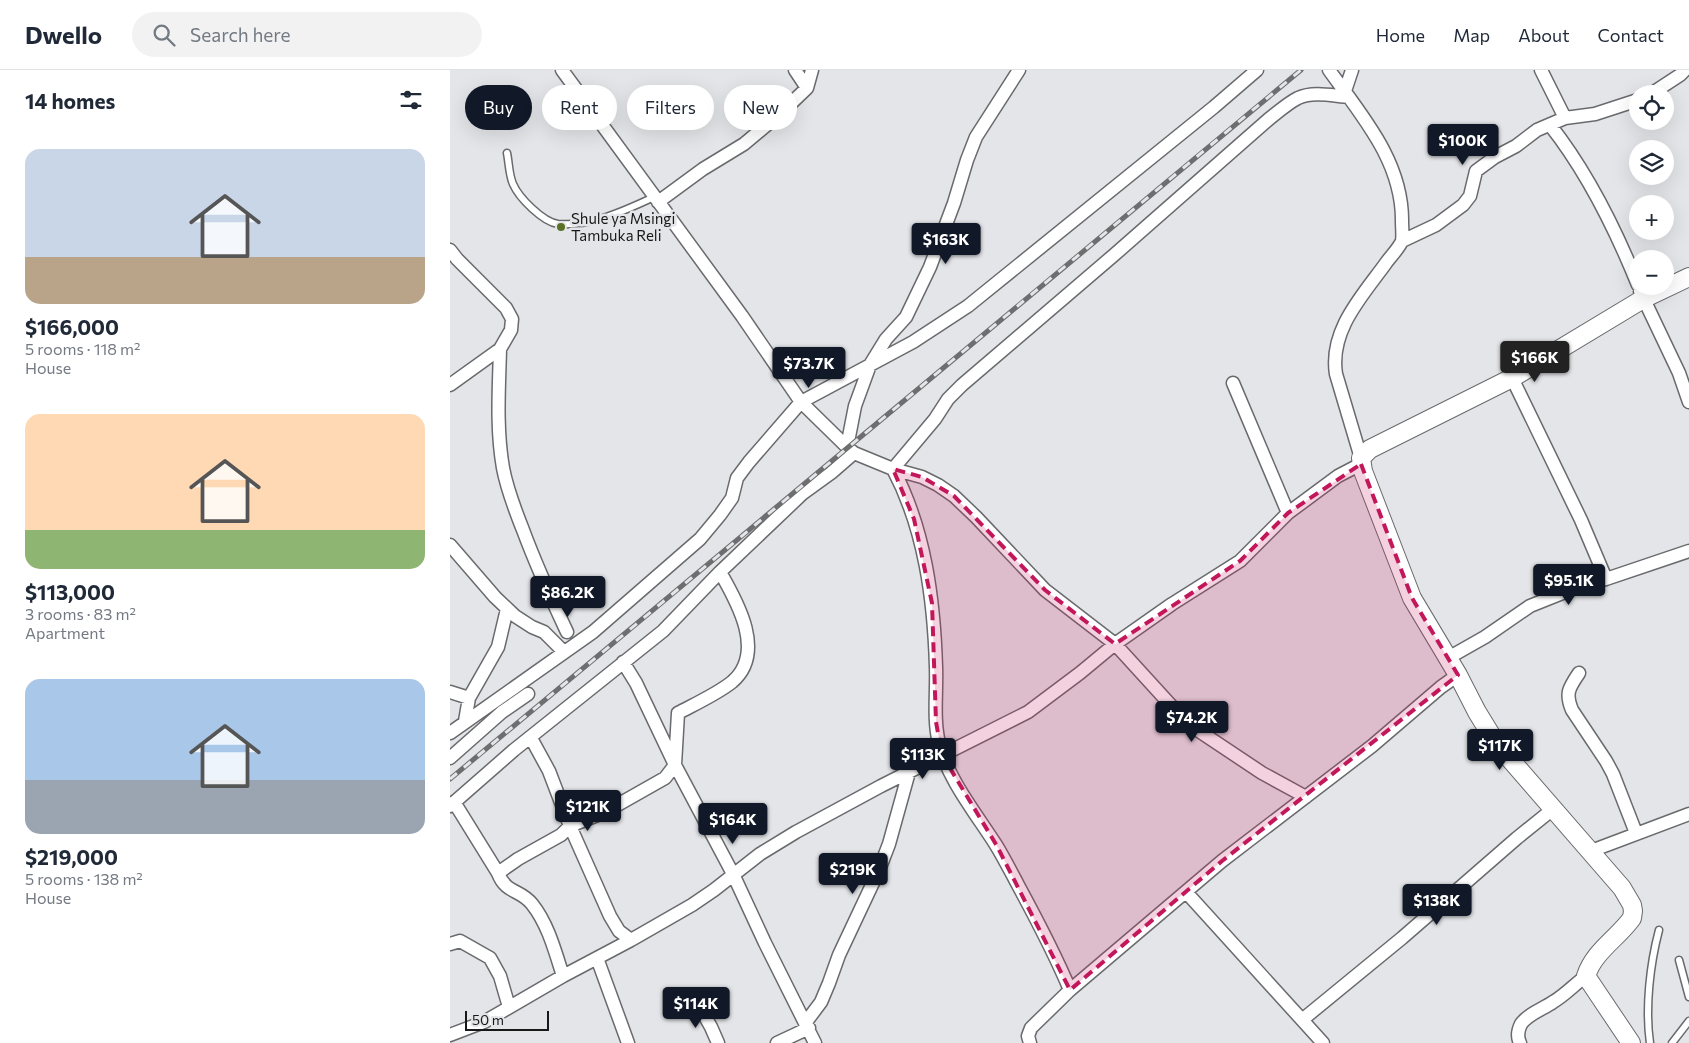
<!DOCTYPE html>
<html lang="en">
<head>
<meta charset="utf-8">
<style>
	body { margin:0; font-family:Commissioner,sans-serif; background:#f2f2f3; color:#1f2937; height:100vh; display:flex; flex-direction:column; font-size:19px; white-space:nowrap }
	* { box-sizing:border-box; margin:0 }
	p { font-size:16px; color:#747a83 }
	.icon { flex:none; width:28px; height:28px; fill:none; stroke:currentColor; stroke-width:2; stroke-linecap:round; stroke-linejoin:round }
	.map { position:relative; flex:1; overflow:hidden }
	.details { display:flex; flex-direction:column; background:#fff; width:450px }
	.details>* { flex:none }
	.top-card { position:absolute; left:15px; top:15px; width:475px; height:45px; display:flex; gap:10px }
	.controls { position:absolute; left:1179px; top:15px; display:grid; gap:10px }
	.controls a { display:grid; place-items:center; width:45px; height:45px; border-radius:50%; background:#fff; box-shadow:0 5px 20px #0002; font-size:25px }
	.scale { position:absolute; left:15px; bottom:12px; width:84px; box-sizing:border-box; padding-left:5px; border:2px solid #181819; border-top:0; font-size:14px; line-height:18px; white-space:nowrap; color:#181819; -webkit-text-stroke:4px #e4e5e8; paint-order:stroke }
	.price { position:absolute; translate:-50% -42px; padding:0 11px; border-radius:5px; background:#111827; color:#fff; font-size:16px; line-height:32px; filter:drop-shadow(0 1px 2px #0008) }
	.price::after { content:''; position:absolute; left:50%; top:30px; width:15px; height:11px; margin-left:-8px; background:inherit; clip-path:polygon(0 0,100% 0,50% 100%) }
	.price.on { background:#222; color:#fff }
	ul { padding:0; list-style:none }
	li { display:grid; align-content:center; gap:10px; height:265px; padding:0 25px }
	li span { display:grid; place-items:center; height:155px; border-radius:15px; color:#555 }
	li>.icon { margin-inline-start:auto }
	span .icon { width:90px; height:90px; fill:#fffc; stroke-width:1 }
	li b { font-size:21px }
	h2 { display:flex; justify-content:space-between; align-items:center; height:60px; padding:0 25px; font-size:21px }
	.tag { padding:0 18px; border-radius:22px; background:#fff; box-shadow:0 5px 20px #0002; font-size:18px; line-height:45px }
	.tag.on { background:#111827; color:#fff }
	header { display:flex; align-items:center; gap:30px; box-sizing:border-box; height:70px; padding:0 25px; background:#fff; border-bottom:1px solid #e0e1e3 }
	header strong { font-size:24px }
	nav { display:flex; gap:28px; margin-inline-start:auto; font-size:18px }
	.search { width:350px; height:45px; background:#f2f2f3; display:flex; align-items:center; gap:12px; box-sizing:border-box; padding:0 18px; border-radius:28px; color:#747a83; font-size:19px }
	main { display:flex; flex:1; min-height:0 }
	.map>svg:first-child { display:block }
</style>
</head>
<body>
<header>
<strong>Dwello</strong>
<div class="search"><svg class="icon" aria-label="search" viewBox="0 0 24 24"><circle cx="10" cy="10" r="6"/><path d="M15 15l6 6"/></svg>Search here</div>
<nav><a>Home</a><a>Map</a><a>About</a><a>Contact</a></nav>
</header>
<main>
<section class="details">
<h2>14 homes<svg class="icon" aria-label="filters" viewBox="0 0 24 24"><path d="M4 7h16M4 17h16"/><circle cx="9" cy="7" r="2"/><circle cx="15" cy="17" r="2"/></svg></h2>
<ul>
<li><span style="background:linear-gradient(#c9d6e8 70%,#b9a48a 0)"><svg class="icon" aria-label="home" viewBox="0 0 24 24"><path d="M3 11l9-7 9 7M6 9v11h12V9"/></svg></span><div><b>$166,000</b><p>5 rooms · 118 m²</p><p>House</p></div></li>
<li><span style="background:linear-gradient(#ffd9b3 75%,#8fb573 0)"><svg class="icon" aria-label="home" viewBox="0 0 24 24"><path d="M3 11l9-7 9 7M6 9v11h12V9"/></svg></span><div><b>$113,000</b><p>3 rooms · 83 m²</p><p>Apartment</p></div></li>
<li><span style="background:linear-gradient(#a9c7e8 65%,#9aa5b1 0)"><svg class="icon" aria-label="home" viewBox="0 0 24 24"><path d="M3 11l9-7 9 7M6 9v11h12V9"/></svg></span><div><b>$219,000</b><p>5 rooms · 138 m²</p><p>House</p></div></li>
</ul>
</section>
<div class="map">
<svg width="1239" height="973" viewBox="0 0 1239 973">
	<rect width="100%" height="100%" fill="#e4e5e8"/>
	<g fill="none" stroke-linecap="round" stroke-linejoin="round">
		<g stroke="#696a6d" stroke-width="9">
			<path id="lane" d="M57 83C59 93 59 105 63 114 69 128 93 152 108 154 140 157 176 140 204 127
				M1229 890 1239 927
				M1200 973C1195 938 1200 894 1209 860
				M1222 973 1239 951"/>
		</g>
		<g stroke="#696a6d" stroke-width="15">
			<path id="street" d="M112 0 292 246 351 332 397 377 404 383 443 399 472 407 488 415 504 426 526 447 595 520 665 574 737 653 812 703 856 727
				M345 0 357 18
				M879 0C912 46 953 92 952 152 952 157 953 165 952 171 949 178 941 186 936 193 913 225 879 260 886 304L911 388
				M1091 0 1115 48
				M895 21 902 0
				M1201 24 1230 5 1235 0
				M1100 55C1138 103 1165 158 1188 215
				M208 132 253 99 294 74 331 43 357 18 362 0
				M952 171 986 155 1013 135 1020 126 1026 101 1045 87 1066 76 1087 60 1115 48 1145 44 1188 30
				M0 180 7 189 56 238 62 249 61 260 50 279 0 315
				M1190 221 1229 303 1239 332
				M50 279C49 318 46 358 53 398 57 419 65 440 73 460 86 495 101 528 117 562
				M1062 308 1131 450 1156 509
				M783 313 838 443
				M397 377 405 336 420 295 436 269 456 247 480 197 504 133 517 90 526 67 569 0
				M0 475 45 527 65 546 82 557 94 562 114 582
				M998 588 1035 567 1080 536 1130 516 1156 509 1239 481
				M173 592 186 613 225 695 283 804 315 873 365 973
				M1129 603C1119 618 1115 623 1122 640L1156 691 1163 704 1186 763
				M0 622 19 628
				M15 651 19 628 48 577 57 539
				M0 663 143 562 250 469 270 445 282 428 287 408 299 392 351 332 463 272 518 236 764 37 807 0
				M81 668 99 701 120 756 160 846 169 861 181 870
				M0 688 52 642 78 624
				M4 732 48 803C56 824 70 819 82 834 98 854 105 881 113 906
				M0 736 64 680 213 561 270 502 352 424 381 403 404 383
				M1141 781 1239 744
				M48 803 68 789 111 765 120 756 155 742 215 708 225 695 228 643C245 634 267 624 282 612 316 583 288 533 270 502
				M736 822 873 973
				M0 874 10 871 40 888 50 906 59 937
				M147 888 178 973
				M620 920C605 884 587 850 568 815 561 802 554 788 546 775 527 745 497 708 489 673 483 649 487 622 486 597 484 530 475 459 443 399L485 349 498 329 512 315 664 185 819 49C828 42 838 33 848 28 864 21 883 26 899 27
				M248 934 261 957 268 973
				M852 950 952 868 1067 768 1103 739
				M356 952 371 932 379 913 389 885 429 800 439 774 459 702
				M0 965 34 952 113 906 181 870 242 835 264 820 310 784 346 762 431 716 578 642 630 603 665 574 722 534 790 491 838 443 888 406 911 394
				M327 973 359 958
				M580 973 578 966 581 958 620 920 772 791 922 676 991 617 1008 605
				M1070 973C1067 967 1068 960 1071 954 1078 944 1093 939 1103 932 1115 925 1125 914 1136 906"/>
		</g>
		<g stroke="#696a6d" stroke-width="20">
			<path id="secondary" d="M1181 973 1136 906C1144 881 1168 868 1182 848L1183 841 1182 835 1172 818 1046 673 1027 642 1008 605 962 528 913 401 911 388 920 379 1062 308 1193 229 1239 207"/>
		</g>
		<use href="#lane" stroke="#fff" stroke-width="6"/>
		<use href="#street" stroke="#fff" stroke-width="12"/>
		<use href="#secondary" stroke="#fff" stroke-width="18"/>
		<g stroke="#6e6e70" stroke-width="5">
			<path id="rail" d="M0 709C284 473 567 236 851 0"/>
		</g>
		<use href="#rail" stroke="#e4e5e8" stroke-width="3" stroke-dasharray="9" stroke-linecap="butt"/>
	</g>
	<path fill="#c2185b" fill-opacity="0.2" stroke="#c2185b" stroke-width="4" stroke-dasharray="10 6" stroke-linejoin="round" d="M911 394 962 528 1008 605 772 791 620 920 547 776 492 685 486 652 482 533 464 449 443 399 472 407 504 426 595 520 665 574 790 491 838 443Z"/>
	<circle fill="#5a7225" stroke="#e4e5e8" stroke-width="2" cx="111" cy="157" r="5"/>
	<g text-anchor="middle" dominant-baseline="central" stroke-width="5" stroke-linejoin="round" paint-order="stroke">
		<g font-size="15" fill="#181819" stroke="#e4e5e8" text-anchor="start">
			<text x="121" y="148">Shule ya Msingi<tspan x="121" dy="17">Tambuka Reli</tspan></text>
		</g>
	</g>
</svg>
<div class="controls">
<a><svg class="icon" aria-label="locate" viewBox="0 0 24 24"><circle cx="12" cy="12" r="6"/><path d="M12 2v4M12 18v4M2 12h4M18 12h4"/></svg></a>
<a><svg class="icon" aria-label="layers" viewBox="0 0 24 24"><path d="M12 4l9 5-9 5-9-5zM3 14l9 5 9-5"/></svg></a>
<a>+</a>
<a>−</a>
</div>
<div class="scale">50 m</div>
<b class="price" style="left:1013px;top:96px">$100K</b>
<b class="price" style="left:496px;top:195px">$163K</b>
<b class="price on" style="left:1085px;top:313px">$166K</b>
<b class="price" style="left:359px;top:319px">$73.7K</b>
<b class="price" style="left:1119px;top:536px">$95.1K</b>
<b class="price" style="left:118px;top:548px">$86.2K</b>
<b class="price" style="left:742px;top:673px">$74.2K</b>
<b class="price" style="left:1050px;top:701px">$117K</b>
<b class="price" style="left:473px;top:710px">$113K</b>
<b class="price" style="left:138px;top:762px">$121K</b>
<b class="price" style="left:283px;top:775px">$164K</b>
<b class="price" style="left:403px;top:825px">$219K</b>
<b class="price" style="left:987px;top:856px">$138K</b>
<b class="price" style="left:246px;top:959px">$114K</b>
<div class="top-card">
<a class="tag on">Buy</a>
<a class="tag">Rent</a>
<a class="tag">Filters</a>
<a class="tag">New</a>
</div>
</div>
</main>
</body>
</html>
